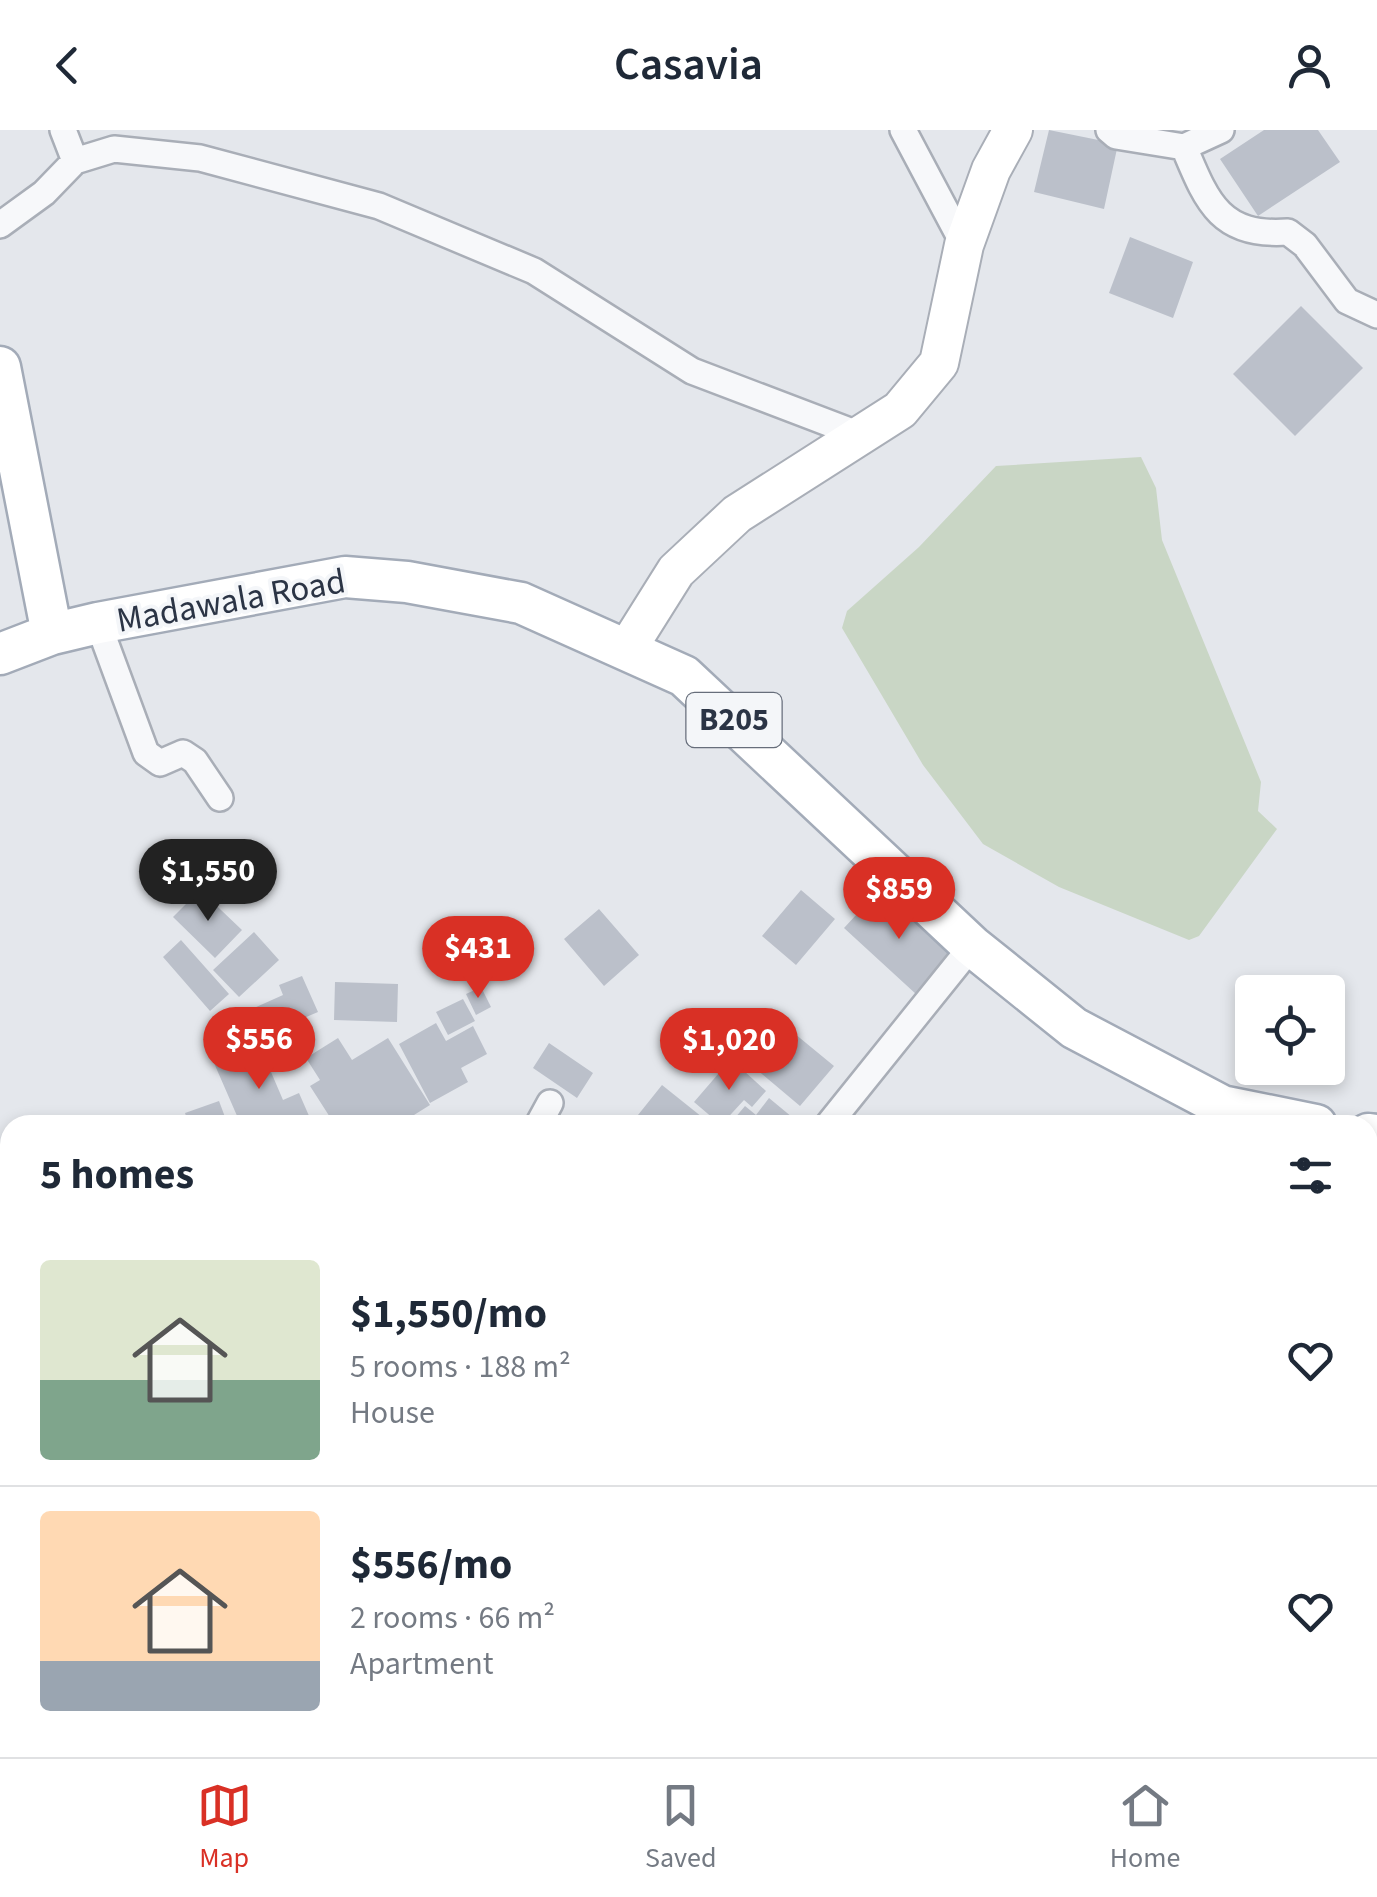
<!DOCTYPE html>
<html lang="en">
<head>
<meta charset="utf-8">
<style>
	body { margin:0; font-family:"Source Sans 3",sans-serif; background:#f2f2f3; color:#1f2937; height:100vh; display:flex; flex-direction:column; font-size:38px; white-space:nowrap }
	* { box-sizing:border-box; margin:0 }
	p { font-size:32px; color:#747a83 }
	.icon { flex:none; width:55px; height:55px; fill:none; stroke:currentColor; stroke-width:2; stroke-linecap:round; stroke-linejoin:round }
	.map { position:relative; flex:1; overflow:hidden }
	.sheet { position:absolute; left:0px; top:985px; width:1378px; height:642px; display:flex; flex-direction:column; background:#fff; border-radius:30px 30px 0 0; box-shadow:0 5px 15px #0003 }
	.sheet>* { flex:none }
	.tools { position:absolute; left:1235px; top:845px; display:grid; gap:20px }
	.tools a { display:grid; place-items:center; width:110px; height:110px; border-radius:10px; background:#fff; box-shadow:0 5px 15px #0003; font-size:50px }
	.price { position:absolute; translate:-50% -85px; padding:0 22px; border-radius:35px; background:#d93025; color:#fff; font-size:32px; line-height:65px; filter:drop-shadow(0 2px 5px #0008) }
	.price::after { content:''; position:absolute; left:50%; top:60px; width:30px; height:22px; margin-left:-15px; background:inherit; clip-path:polygon(0 0,100% 0,50% 100%) }
	.price.on { background:#222; color:#fff }
	ul { padding:0; list-style:none }
	li { display:flex; align-items:center; gap:30px; height:250px; padding:0 40px }
	li+li { border-top:2px solid #e0e1e3 }
	li span { display:grid; place-items:center; flex:none; width:280px; height:200px; border-radius:10px; color:#555 }
	li>.icon { margin-inline-start:auto }
	span .icon { width:120px; height:120px; fill:#fffc; stroke-width:1 }
	li b { font-size:42px }
	h2 { display:flex; justify-content:space-between; align-items:center; height:120px; padding:0 40px; font-size:42px }
	header { display:flex; justify-content:space-between; align-items:center; height:130px; padding:0 40px; background:#fff; font-size:45px; font-weight:600 }
	.dock { display:flex; justify-content:space-around; align-items:center; height:140px; border-top:2px solid #e0e1e3; background:#fff; font-size:28px; color:#747a83 }
	.dock a { display:grid; justify-items:center; gap:5px }
	.dock .on { color:#d93025 }
	.map>svg:first-child { display:block }
</style>
</head>
<body>
<header><svg class="icon" aria-label="back" viewBox="0 0 24 24"><path d="M15 5l-7 7 7 7"/></svg>Casavia<svg class="icon" aria-label="person" viewBox="0 0 24 24"><circle cx="12" cy="8" r="4"/><path d="M4 21q1-7 8-7t8 7"/></svg></header>
<div class="map">
<svg width="1377" height="1627" viewBox="0 0 1377 1627">
	<rect width="100%" height="100%" fill="#e4e7ec"/>
	<path fill="#c9d6c5" d="M1141 327 1156 358 1162 410 1261 652 1258 681 1277 699 1199 806 1189 810 1059 757 983 714 923 635 842 498 847 481 919 417 996 336Z"/>
	<path fill="#bbc0ca" d="M1049 0 1118 14 1104 79 1034 62Z
		M1264 0H1318L1340 32 1258 86 1220 29Z
		M1130 107 1193 132 1173 188 1109 163Z
		M1301 176 1363 238 1295 306 1233 244Z
		M880 759 953 826 917 865 844 798Z
		M200 760 242 800 215 828 173 787Z
		M801 760 835 789 796 835 762 806Z
		M599 779 639 825 604 856 564 809Z
		M254 802 279 830 239 867 213 840Z
		M181 810 229 864 210 881 163 827Z
		M302 846 318 882 266 904 254 878 283 865 279 855Z
		M335 852 398 854 397 892 334 890Z
		M481 857 491 877 476 885 466 864Z
		M463 869 475 891 448 905 436 882Z
		M436 893 446 911 473 896 487 924 461 938 468 952 430 973 399 914Z
		M789 899 834 936 800 976 756 939Z
		M338 908 352 930 388 908 430 975 398 995H335L310 956 320 950 306 928Z
		M549 913 593 943 577 968 533 938Z
		M259 914 283 970 299 963 313 995H241L214 933Z
		M731 929 766 961 752 977 744 970 721 995 694 972Z
		M662 955 707 991 703 995H630Z
		M769 968 798 992 795 995H729L745 976 756 985Z
		M219 971 228 995H189L185 983Z"/>
	<g fill="none" stroke-linecap="round" stroke-linejoin="round">
		<g stroke="#a9aeb7" stroke-width="30">
			<path id="street" d="M63 0 75 31
				M903 0 964 115
				M1109 0 1116 6 1184 17 1221 0
				M1184 17C1207 72 1220 107 1288 102L1305 115 1347 171 1377 185
				M0 95 44 63 75 31 114 19 200 28 379 76 534 141 692 241 860 305
				M98 493 146 623 160 633 183 623 195 631 220 668
				M538 995 550 973
				M828 995 972 816
				M1368 1479 1377 1475
				M781 1618V1627
				M1200 1618 1204 1627
				M600 1627 605 1618
				M1081 1627 1084 1618"/>
		</g>
		<g stroke="#a9aeb7" stroke-width="42">
			<path id="secondary" d="M627 519 676 441 737 384 900 280 939 233 964 115 991 40 1013 0"/>
		</g>
		<g stroke="#a3abb8" stroke-width="45">
			<path id="primary" d="M0 237 52 504
				M0 524 52 504 98 493 345 447 407 452 521 473 684 546 972 816 1074 898 1222 976 1316 995
				M1368 1004 1377 1005"/>
		</g>
		<use href="#street" stroke="#f7f8fa" stroke-width="25"/>
		<use href="#secondary" stroke="#fff" stroke-width="38"/>
		<use href="#primary" stroke="#fff" stroke-width="40"/>
	</g>
	<g text-anchor="middle" dominant-baseline="central" stroke-width="8" stroke-linejoin="round" paint-order="stroke">
		<rect fill="#f4f6f9" stroke="#676e7b" stroke-width="2.5" x="686.5" y="563" width="95" height="54" rx="8"/>
		<g font-size="32" font-weight="bold" fill="#2b3445">
			<text x="734" y="590">B205</text>
		</g>
		<g font-size="35" fill="#2b3445" stroke="#f4f6f9">
			<text transform="translate(231 471) rotate(-10)">Madawala Road</text>
		</g>
	</g>
</svg>
<div class="tools">
<a><svg class="icon" aria-label="locate" viewBox="0 0 24 24"><circle cx="12" cy="12" r="6"/><path d="M12 2v4M12 18v4M2 12h4M18 12h4"/></svg></a>
</div>
<b class="price on" style="left:208px;top:794px">$1,550</b>
<b class="price" style="left:899px;top:812px">$859</b>
<b class="price" style="left:478px;top:871px">$431</b>
<b class="price" style="left:259px;top:962px">$556</b>
<b class="price" style="left:729px;top:963px">$1,020</b>
<section class="sheet">
<h2>5 homes<svg class="icon" aria-label="filters" viewBox="0 0 24 24"><path d="M4 7h16M4 17h16"/><circle cx="9" cy="7" r="2"/><circle cx="15" cy="17" r="2"/></svg></h2>
<ul>
<li><span style="background:linear-gradient(#dfe7d0 60%,#7fa58c 0)"><svg class="icon" aria-label="home" viewBox="0 0 24 24"><path d="M3 11l9-7 9 7M6 9v11h12V9"/></svg></span><div><b>$1,550/mo</b><p>5 rooms · 188 m²</p><p>House</p></div><svg class="icon" aria-label="heart" viewBox="0 0 24 24"><path d="M12 20l-8-8c-3-5 5-10 8-4 3-6 11-1 8 4z"/></svg></li>
<li><span style="background:linear-gradient(#ffd9b3 75%,#9aa5b1 0)"><svg class="icon" aria-label="home" viewBox="0 0 24 24"><path d="M3 11l9-7 9 7M6 9v11h12V9"/></svg></span><div><b>$556/mo</b><p>2 rooms · 66 m²</p><p>Apartment</p></div><svg class="icon" aria-label="heart" viewBox="0 0 24 24"><path d="M12 20l-8-8c-3-5 5-10 8-4 3-6 11-1 8 4z"/></svg></li>
</ul>
</section>
</div>
<nav class="dock">
<a class="on"><svg class="icon" aria-label="map" viewBox="0 0 24 24"><path d="M3 6l6-2 6 2 6-2v14l-6 2-6-2-6 2zM9 4v14M15 6v14"/></svg>Map</a>
<a><svg class="icon" aria-label="saved" viewBox="0 0 24 24"><path d="M7 4h10v16l-5-4-5 4z"/></svg>Saved</a>
<a><svg class="icon" aria-label="home" viewBox="0 0 24 24"><path d="M3 11l9-7 9 7M6 9v11h12V9"/></svg>Home</a>
</nav>
</body>
</html>
